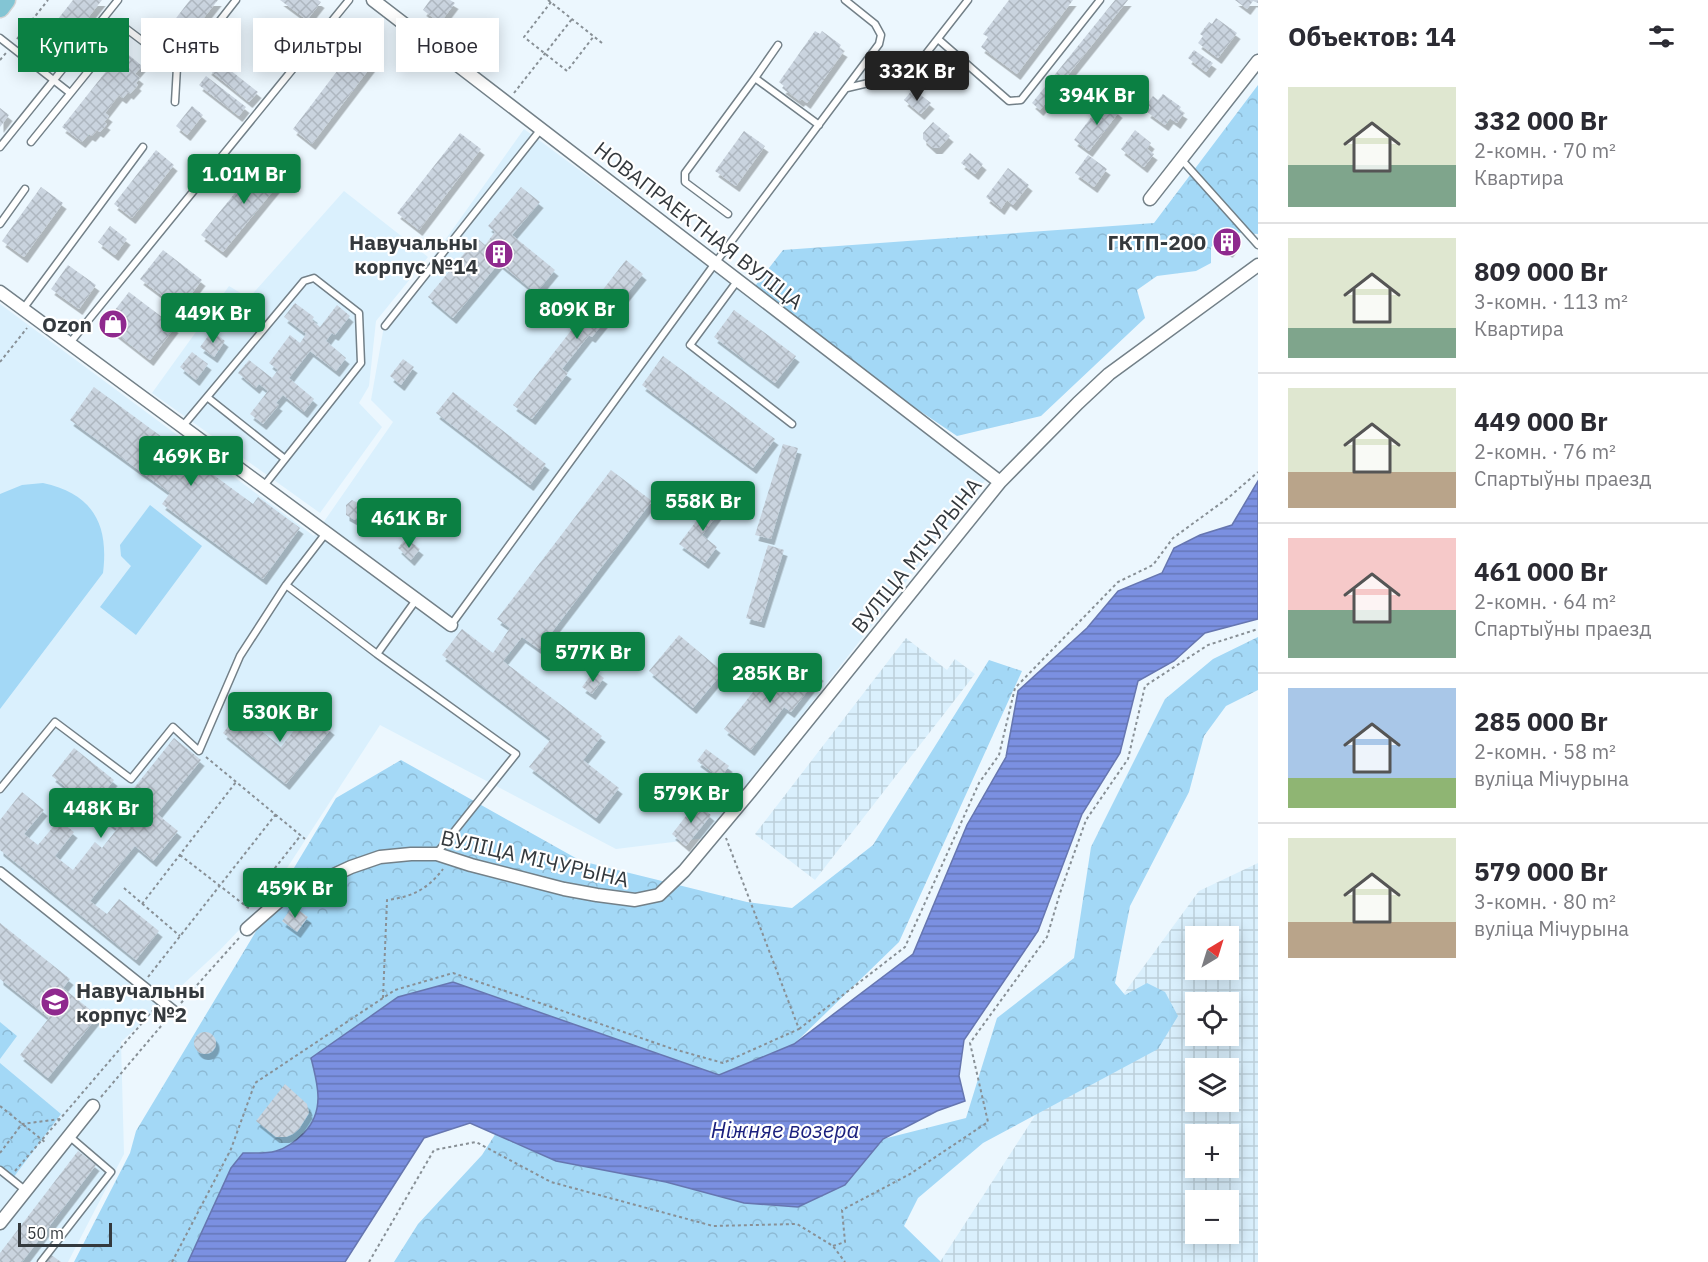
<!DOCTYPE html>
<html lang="ru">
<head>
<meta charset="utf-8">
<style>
	body { margin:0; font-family:"IBM Plex Sans",sans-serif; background:#f7f7f7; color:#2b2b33; height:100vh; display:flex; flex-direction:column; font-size:22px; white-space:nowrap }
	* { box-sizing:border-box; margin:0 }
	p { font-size:20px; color:#7c7c81 }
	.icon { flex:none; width:33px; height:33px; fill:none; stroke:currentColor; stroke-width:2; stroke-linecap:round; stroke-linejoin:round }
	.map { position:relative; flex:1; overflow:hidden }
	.sheet { display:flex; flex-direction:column; background:#fff; width:450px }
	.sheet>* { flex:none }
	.guide { position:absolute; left:18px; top:18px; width:570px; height:54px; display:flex; gap:12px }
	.needle { width:39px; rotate:38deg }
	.controls { position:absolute; left:1185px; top:926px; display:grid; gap:12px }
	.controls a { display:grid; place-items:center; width:54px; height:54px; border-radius:0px; background:#fff; box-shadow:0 3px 15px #0003; font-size:30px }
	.scale { position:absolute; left:18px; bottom:15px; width:94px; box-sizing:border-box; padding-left:6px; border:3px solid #34393d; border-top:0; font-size:16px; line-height:21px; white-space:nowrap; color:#34393d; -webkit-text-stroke:4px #fff; paint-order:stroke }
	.price { position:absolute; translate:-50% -51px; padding:0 14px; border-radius:6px; background:#0b8043; color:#fff; font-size:20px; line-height:39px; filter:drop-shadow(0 2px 3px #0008) }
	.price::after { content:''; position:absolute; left:50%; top:36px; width:18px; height:14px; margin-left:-9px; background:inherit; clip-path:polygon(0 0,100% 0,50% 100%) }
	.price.current { background:#222; color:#fff }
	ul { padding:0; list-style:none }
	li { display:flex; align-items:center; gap:18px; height:150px; padding:0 30px }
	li+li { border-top:2px solid #e1e1e2 }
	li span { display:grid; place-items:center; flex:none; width:168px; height:120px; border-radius:0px; color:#555 }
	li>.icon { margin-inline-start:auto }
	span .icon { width:72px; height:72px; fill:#fffc; stroke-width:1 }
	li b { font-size:26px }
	h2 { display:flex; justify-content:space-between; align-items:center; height:72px; padding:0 30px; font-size:26px }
	.tag { padding:0 21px; border-radius:0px; background:#fff; box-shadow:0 3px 15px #0003; font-size:21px; line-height:54px }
	.tag.current { background:#0b8043; color:#fff }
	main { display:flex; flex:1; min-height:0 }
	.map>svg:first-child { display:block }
</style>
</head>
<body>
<main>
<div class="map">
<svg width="1258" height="1262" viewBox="0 0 1258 1262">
	<defs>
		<pattern id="industrial-grid" width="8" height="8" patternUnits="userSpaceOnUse" patternTransform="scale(1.5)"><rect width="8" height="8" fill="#daf0fd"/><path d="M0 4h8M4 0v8" fill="none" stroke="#bccfda"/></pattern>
		<pattern id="forest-crowns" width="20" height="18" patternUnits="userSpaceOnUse" patternTransform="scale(1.5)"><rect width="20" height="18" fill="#a3d8f6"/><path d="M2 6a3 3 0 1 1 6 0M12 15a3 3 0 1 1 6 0" fill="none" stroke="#8dbad4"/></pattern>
		<pattern id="water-rules" width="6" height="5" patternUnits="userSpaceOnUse" patternTransform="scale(1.5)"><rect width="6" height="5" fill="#7b90e1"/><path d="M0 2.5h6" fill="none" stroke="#6677b8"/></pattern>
		<pattern id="building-cross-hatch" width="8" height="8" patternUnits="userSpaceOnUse" patternTransform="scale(1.5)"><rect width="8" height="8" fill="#cad4df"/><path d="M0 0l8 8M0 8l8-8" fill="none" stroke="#aeb7c0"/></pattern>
		<filter id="shadow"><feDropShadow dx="3.5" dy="6" stdDeviation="0" flood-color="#0004"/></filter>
	</defs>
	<rect width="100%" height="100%" fill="#ecf7fe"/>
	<path fill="#daf0fd" d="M524 129 748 295 987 478 706 838 616 849 380 725 263 905 219 951 121 1042 124 1154 68 1262H0V304L314 536 393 422 371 400 384 326Z
		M344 191 428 257 376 321 369 386 359 403 382 427 320 513 152 393 229 286 249 298Z"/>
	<path fill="url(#industrial-grid)" fill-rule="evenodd" d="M906 638 947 670 955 659 975 674 815 880 755 834Z
		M1258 863V1262H940L1040 1108 1199 891ZM1196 936H1228V969H1196ZM1196 1002H1228V1035H1196ZM1196 1068H1228V1101H1196ZM1196 1134H1228V1167H1196ZM1196 1200H1228V1233H1196Z"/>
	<path fill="#a3d8f6" d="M43 483C93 494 109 524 103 573L0 709V494L22 485Z
		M150 505 202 546 136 635 100 607 131 566 121 556 120 545Z"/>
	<path fill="url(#forest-crowns)" d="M1258 85V234L1227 232 1211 247V263L1196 271 1157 276 1137 290 1145 318 1041 416 957 436 748 295 783 250 1154 223Z
		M1258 637V690L1226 706 1204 736 1189 792 1130 906 1115 983 1125 995 1147 983 1165 992 1178 1016 1158 1049 983 1143 918 1198 904 1226 941 1262H394L418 1224 482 1155 496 1133 556 1161 666 1182 744 1203 845 1185 883 1139 966 1118 997 1018 1074 958 1091 847 1165 699 1213 659Z
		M989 660 1022 671 899 942 794 1044 719 1075 453 982 398 997 311 1058C318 1085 325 1111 304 1133 296 1141 287 1148 276 1151 266 1154 253 1153 243 1153L231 1168 188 1262H74L130 1153 136 1131 336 798 401 760 581 861 747 902 792 908 873 845Z
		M0 1022 17 1036 0 1059Z
		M0 1063 61 1114 13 1178 0 1167Z"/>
	<path fill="url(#water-rules)" stroke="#6676b0" stroke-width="1.5" d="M1258 481V619L1205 633 1174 661 1138 681 1120 753 1082 814 1038 931 964 1040 959 1076 965 1101 937 1111 883 1139 845 1185 798 1207 744 1203 666 1182 556 1161 470 1123 424 1138 345 1262H188L231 1168 243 1153C253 1153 266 1154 276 1151 287 1148 296 1141 304 1133 325 1111 318 1085 311 1058L398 997 453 982 719 1075 794 1044 913 954 967 825 1006 757 1018 691 1087 628 1118 591 1162 573 1174 548 1200 535 1232 525Z"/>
	<path fill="url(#building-cross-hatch)" filter="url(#shadow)" d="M73 0H102L53 62 35 48Z
		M190 0H218L187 39 170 26Z
		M280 0H318L321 2 307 20Z
		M430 0H450L455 3 440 23 423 10Z
		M1009 0H1073L1017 74 981 47 988 37 983 34Z
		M1115 0H1128L1040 110 1032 103Z
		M1235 0H1258V3L1253 1 1247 9Z
		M1216 18 1237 33 1218 58 1198 43 1203 36 1200 34 1209 22 1212 24Z
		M266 21 291 40 283 49 259 30Z
		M815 31 820 34 822 31 841 45 839 48 844 51 807 103 802 99 800 101 782 88 784 86 779 82Z
		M357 45 376 60 312 144 293 129Z
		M123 50 142 66 135 74 140 78 136 83 138 85 130 94 128 92 123 98 119 95 105 113 109 116 104 122 107 124 100 132 97 130 92 136 89 134 82 142 62 127Z
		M1194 50 1213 63 1206 72 1188 58Z
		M216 59 258 92 249 102 208 69Z
		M206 76 246 107 239 116 199 85Z
		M913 89 931 103 921 114 904 100Z
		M1163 94 1181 107 1179 110 1184 113 1177 123 1170 118 1165 125 1147 112 1150 107 1147 104 1153 96 1158 100Z
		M1104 100 1119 112 1089 151 1074 140Z
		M192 106 203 115 187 135 176 126Z
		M0 108 9 115 0 127Z
		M933 122 950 136 939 148H933L923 139V133Z
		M1135 130 1151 143 1147 149 1154 154 1144 167 1121 149Z
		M744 131 765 146 736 186 715 171Z
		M460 133 481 149 419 230 397 213Z
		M156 150 174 165 132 218 114 204Z
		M970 153 983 164 975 174 961 163Z
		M1088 155 1107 169 1094 187 1075 173Z
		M264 157 286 175 223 252 201 235Z
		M1008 168 1029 185 1013 205 1007 200 1001 209 986 197Z
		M41 187 63 203 24 257 2 241Z
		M521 187 540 202 512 235 555 270 536 293 499 263 453 318 428 297 477 238 485 245 495 232 488 226Z
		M110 226 127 239 115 255 98 242Z
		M1225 233 1237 242 1229 252 1218 243Z
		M163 250 202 280 180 309 140 279Z
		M626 260 643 274 592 337 589 335 562 369 568 373 532 419 513 405Z
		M68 265 96 285 79 309 51 289Z
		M129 292 175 327 150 360 104 324Z
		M295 303 314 317 312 320 320 327 337 305 350 316 335 335 332 333 326 341 346 358 336 371 310 351 289 378 314 399 304 412 283 395 276 403 279 405 263 424 250 414 268 391 259 384 256 388 238 373 249 360 272 378 278 370 269 363 290 335 300 343 306 334 284 317Z
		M734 310 796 356 775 383 714 337Z
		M212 331 225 341 214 357 200 347Z
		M192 352 208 364 196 380 180 367Z
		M663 356 775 439 753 468 642 385Z
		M403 359 414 367 401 385 390 376Z
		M94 387 253 504 258 497 300 528 263 579 162 504 170 493 70 420Z
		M453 392 546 464 530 485 436 413Z
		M783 444 798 448 771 539 755 535Z
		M611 470 652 501 539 649 522 637 503 661 602 736 583 760 619 788 596 818 529 767 551 739 442 655 462 629 493 653 510 628 497 619Z
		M716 495 726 503 702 535 717 547 705 563 679 544Z
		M352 500 360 504 362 512 355 520 346 515V505Z
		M406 538 420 549 411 560 398 548Z
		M768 545 784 550 761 622 746 618Z
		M679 635 723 672 693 708 649 671Z
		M803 661 820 675 791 712 784 707 751 750 724 729 771 669 787 681Z
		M594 671 604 678 592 694 582 687Z
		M300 704 331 729 286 784 223 733 239 713 281 747 299 724 290 717Z
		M174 738 201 760 157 814 178 831 153 861 135 846 90 901 107 914 119 899 159 931 136 960 0 850V820L22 792 44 810 24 834 38 845 59 820 74 832 55 856 73 870 95 842 102 848 117 829 52 776 74 748 114 780 106 790 122 803Z
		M706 749 729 766 720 778 697 761Z
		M696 803 711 815 686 846 672 834Z
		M293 906 308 917 297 932 282 921Z
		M0 923 70 979 63 988 98 1016 48 1078 20 1055 49 1018 0 979Z
		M194 1043a11 11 0 1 1 22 0a11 11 0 1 1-22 0Z
		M285 1084 307 1104 309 1113 299 1129 293 1134 286 1137H276L256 1121Z
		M78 1151 96 1165 22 1262H0V1253Z
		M50 1254 61 1262H44Z"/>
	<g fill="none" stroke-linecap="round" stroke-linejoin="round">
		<g stroke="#738088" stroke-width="9">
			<path id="service" d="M0 38 70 93
				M938 39 1009 101 1021 100 1100 0
				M778 45 755 78 819 125
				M200 46 236 0
				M847 88 911 73 968 0
				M31 142 124 27 177 67 175 102
				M0 147 118 0
				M1181 159 1258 245
				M728 214 685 182V173L755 78
				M0 224 25 189
				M738 280 690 345 792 424
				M23 309 143 147
				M385 326 541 129
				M69 344 349 0
				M207 397 285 459
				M182 427 304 281 314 278 359 313 361 363 263 487
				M326 533 286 585 377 654
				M416 600 377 654 516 754 437 853
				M451 625 716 262 879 44 881 35 875 24 845 0
				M0 789 55 722 131 779 173 727 199 751 240 656 286 585
				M0 1170 25 1190
				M41 1262 111 1172 69 1136"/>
		</g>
		<g stroke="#738088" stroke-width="12">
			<path id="pedestrian" d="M0 872 174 1011"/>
		</g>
		<g stroke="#738088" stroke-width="15">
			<path id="minor" d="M373 0 1000 482
				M1150 199 1258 61
				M0 292 451 625
				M247 929 280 900 351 867 380 857 411 854H437L471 865 564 889 597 895 635 900 659 895 684 871 750 792 1000 482 1078 403 1109 374 1258 265
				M0 1223 93 1106"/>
		</g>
		<g stroke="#d2d3d4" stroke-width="21">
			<path id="primary" d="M0 8 6 0"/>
		</g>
		<path stroke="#889096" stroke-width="2" stroke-dasharray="3 3" stroke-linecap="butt" d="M548 0 602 43
			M551 2 524 37 567 71 594 36
			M17 39 48 0
			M0 60 6 53
			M514 93 572 19
			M0 362 27 328
			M206 757 305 839
			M180 855 251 910
			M124 888 180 936
			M142 904 236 782
			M245 906 301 835
			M148 977 276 814
			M383 998 387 900C412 897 428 889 443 869
			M181 1003 239 938
			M799 1029 905 947 979 783 999 755 1015 688 1118 582 1153 565 1173 538 1228 498 1258 472
			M101 1097 167 1019
			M0 1106 46 1143
			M0 1153 22 1124 60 1119 154 1009
			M15 1171 60 1119
			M833 1246 845 1242 842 1210 910 1174 988 1122 970 1043 1047 937 1060 893 1086 820 1128 759 1145 686 1208 645 1258 629
			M172 1262 231 1149 255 1083 395 990 453 973 670 1048 723 1063 799 1029 726 838
			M369 1262 434 1150 476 1142 551 1182 713 1226 797 1224 833 1246 845 1262"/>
		<use href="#service" stroke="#fff" stroke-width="6"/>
		<use href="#pedestrian" stroke="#fff" stroke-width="9"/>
		<use href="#minor" stroke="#fff" stroke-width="12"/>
		<use href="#primary" stroke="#83c5d4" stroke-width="18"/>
	</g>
	<defs>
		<g id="building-disc" transform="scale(1.5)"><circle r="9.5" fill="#8f298e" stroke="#fff"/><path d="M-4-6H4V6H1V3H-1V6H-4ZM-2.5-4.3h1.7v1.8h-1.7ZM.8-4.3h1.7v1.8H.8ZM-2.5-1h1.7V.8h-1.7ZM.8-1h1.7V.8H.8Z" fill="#fff"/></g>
		<g id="shop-disc" transform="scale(1.5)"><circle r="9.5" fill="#8f298e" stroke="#fff"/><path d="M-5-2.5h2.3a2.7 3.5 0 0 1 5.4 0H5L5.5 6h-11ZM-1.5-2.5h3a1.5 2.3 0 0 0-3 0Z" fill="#fff"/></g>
		<g id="university-disc" transform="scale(1.5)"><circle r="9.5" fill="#8f298e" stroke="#fff"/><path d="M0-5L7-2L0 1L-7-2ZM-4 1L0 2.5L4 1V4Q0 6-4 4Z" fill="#fff"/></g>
	</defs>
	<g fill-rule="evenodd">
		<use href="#building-disc" x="1227" y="242"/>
		<use href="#building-disc" x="499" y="254"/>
		<use href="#shop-disc" x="113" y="324"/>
		<use href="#university-disc" x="55" y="1002"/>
	</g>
	<g text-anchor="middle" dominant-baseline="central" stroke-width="4.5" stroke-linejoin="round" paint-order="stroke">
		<g font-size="21" fill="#34393d" stroke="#fff">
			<text transform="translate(699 225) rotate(38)">НОВАПРАЕКТНАЯ ВУЛІЦА</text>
			<text transform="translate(916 555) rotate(-51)">ВУЛІЦА МІЧУРЫНА</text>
			<text transform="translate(535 858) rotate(13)">ВУЛІЦА МІЧУРЫНА</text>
		</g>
		<g font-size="21" font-weight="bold" fill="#34393d" stroke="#fff" text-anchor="end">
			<text x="478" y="242">Навучальны<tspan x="478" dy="24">корпус №14</tspan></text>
			<text x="1206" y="242">ГКТП-200</text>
			<text x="92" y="324">Ozon</text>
			<text x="76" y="990" text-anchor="start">Навучальны<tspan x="76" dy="24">корпус №2</tspan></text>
		</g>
		<g font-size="22" font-style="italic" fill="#1c217e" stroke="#fff">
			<text x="785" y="1129">Ніжняе возера</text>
		</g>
	</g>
</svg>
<div class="controls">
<a><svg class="needle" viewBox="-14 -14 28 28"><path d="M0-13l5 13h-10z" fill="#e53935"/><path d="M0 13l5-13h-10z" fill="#7c7c81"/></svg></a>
<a><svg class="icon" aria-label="locate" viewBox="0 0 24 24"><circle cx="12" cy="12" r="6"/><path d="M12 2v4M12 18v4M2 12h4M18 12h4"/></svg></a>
<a><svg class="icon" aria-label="layers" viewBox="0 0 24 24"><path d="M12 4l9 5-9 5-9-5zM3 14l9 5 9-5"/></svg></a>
<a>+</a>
<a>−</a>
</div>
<div class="scale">50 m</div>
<b class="price current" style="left:917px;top:102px">332K Br</b>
<b class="price" style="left:1097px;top:126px">394K Br</b>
<b class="price" style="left:244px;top:205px">1.01M Br</b>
<b class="price" style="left:577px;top:340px">809K Br</b>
<b class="price" style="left:213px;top:344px">449K Br</b>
<b class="price" style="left:191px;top:487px">469K Br</b>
<b class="price" style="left:703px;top:532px">558K Br</b>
<b class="price" style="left:409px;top:549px">461K Br</b>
<b class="price" style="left:593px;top:683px">577K Br</b>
<b class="price" style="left:770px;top:704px">285K Br</b>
<b class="price" style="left:280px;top:743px">530K Br</b>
<b class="price" style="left:691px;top:824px">579K Br</b>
<b class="price" style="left:101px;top:839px">448K Br</b>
<b class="price" style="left:295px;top:919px">459K Br</b>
<div class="guide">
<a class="tag current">Купить</a>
<a class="tag">Снять</a>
<a class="tag">Фильтры</a>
<a class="tag">Новое</a>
</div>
</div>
<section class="sheet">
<h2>Объектов: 14<svg class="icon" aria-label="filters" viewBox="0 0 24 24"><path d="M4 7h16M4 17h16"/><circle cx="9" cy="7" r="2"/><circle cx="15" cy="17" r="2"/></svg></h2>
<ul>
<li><span style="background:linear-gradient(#dfe7d0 65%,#7fa58c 0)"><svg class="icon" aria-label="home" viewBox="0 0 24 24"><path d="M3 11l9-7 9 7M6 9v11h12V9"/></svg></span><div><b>332 000 Br</b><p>2-комн. · 70 m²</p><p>Квартира</p></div></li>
<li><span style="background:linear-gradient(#dfe7d0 75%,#7fa58c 0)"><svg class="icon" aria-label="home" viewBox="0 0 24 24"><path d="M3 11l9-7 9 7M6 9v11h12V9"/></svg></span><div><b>809 000 Br</b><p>3-комн. · 113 m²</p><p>Квартира</p></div></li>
<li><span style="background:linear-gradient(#dfe7d0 70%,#b9a48a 0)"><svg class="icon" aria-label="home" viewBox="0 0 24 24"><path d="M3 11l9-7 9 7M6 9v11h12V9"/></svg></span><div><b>449 000 Br</b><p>2-комн. · 76 m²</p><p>Спартыўны праезд</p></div></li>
<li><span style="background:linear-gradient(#f6c9c9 60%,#7fa58c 0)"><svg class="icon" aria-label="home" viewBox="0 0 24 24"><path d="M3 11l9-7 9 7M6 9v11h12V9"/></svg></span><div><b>461 000 Br</b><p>2-комн. · 64 m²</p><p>Спартыўны праезд</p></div></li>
<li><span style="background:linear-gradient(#a9c7e8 75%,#8fb573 0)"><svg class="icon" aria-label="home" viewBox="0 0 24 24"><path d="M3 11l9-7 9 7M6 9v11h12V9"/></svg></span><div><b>285 000 Br</b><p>2-комн. · 58 m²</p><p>вуліца Мічурына</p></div></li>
<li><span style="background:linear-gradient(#dfe7d0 70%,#b9a48a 0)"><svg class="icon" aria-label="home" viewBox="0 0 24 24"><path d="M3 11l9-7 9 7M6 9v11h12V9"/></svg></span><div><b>579 000 Br</b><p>3-комн. · 80 m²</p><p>вуліца Мічурына</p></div></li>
</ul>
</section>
</main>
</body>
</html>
